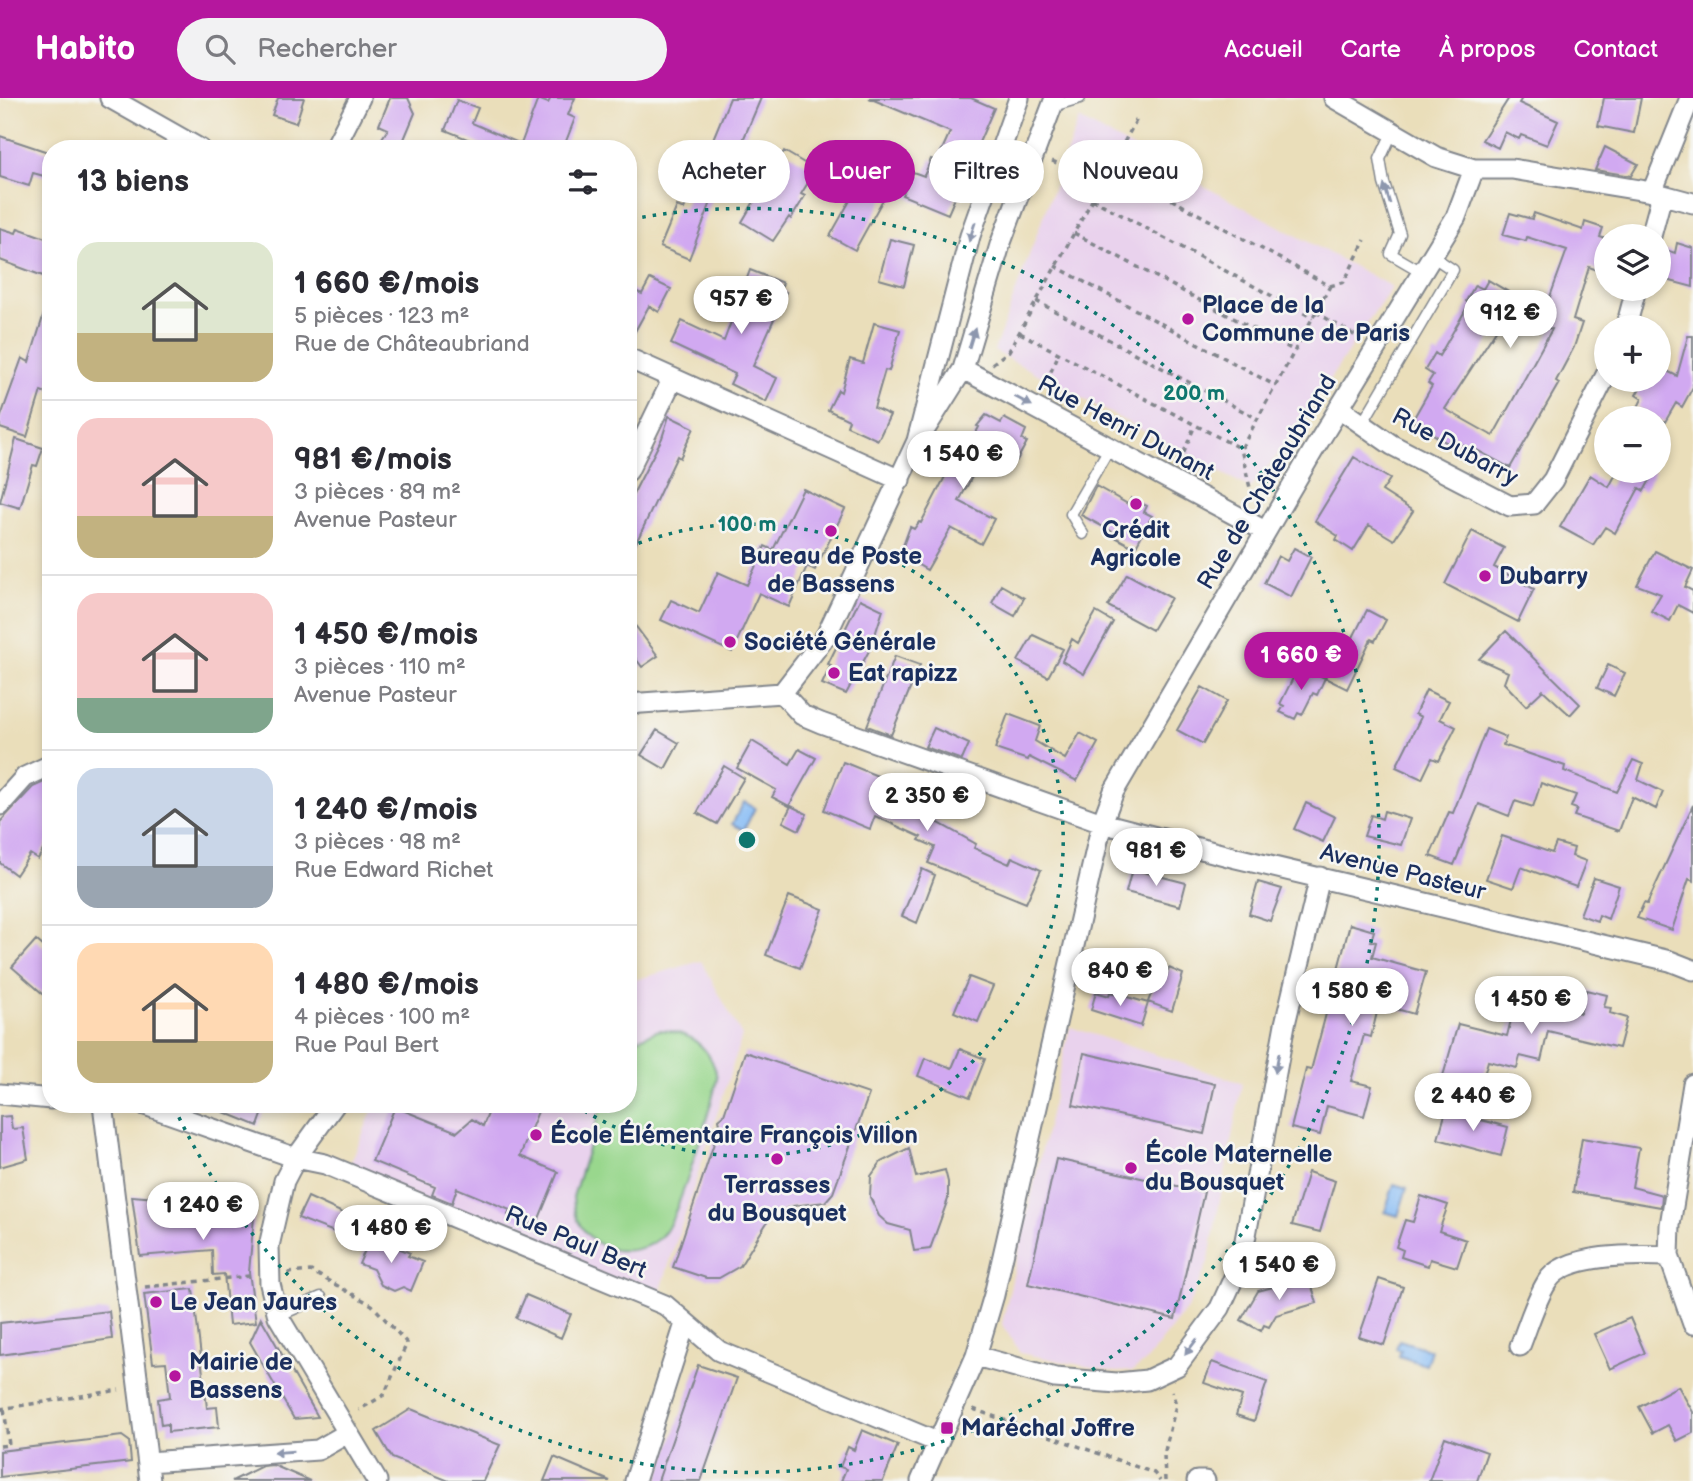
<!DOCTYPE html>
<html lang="fr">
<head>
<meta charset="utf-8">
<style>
	body { margin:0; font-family:"Balsamiq Sans",sans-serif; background:#f2f2f3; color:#2b2b33; height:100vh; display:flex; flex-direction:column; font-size:26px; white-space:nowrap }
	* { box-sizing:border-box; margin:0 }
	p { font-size:23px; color:#7c7c81 }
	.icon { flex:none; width:38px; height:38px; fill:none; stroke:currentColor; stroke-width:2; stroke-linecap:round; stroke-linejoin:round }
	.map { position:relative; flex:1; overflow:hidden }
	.drawer { position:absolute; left:42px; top:42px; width:595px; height:973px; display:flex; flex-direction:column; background:#fff; border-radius:28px; box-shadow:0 4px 10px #0003 }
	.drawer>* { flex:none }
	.hud { position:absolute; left:658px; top:42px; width:665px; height:63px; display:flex; gap:14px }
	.fabs { position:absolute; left:1594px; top:126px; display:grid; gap:14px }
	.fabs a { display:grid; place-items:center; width:77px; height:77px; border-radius:50%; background:#fff; box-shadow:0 4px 10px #0003; font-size:35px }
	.price { position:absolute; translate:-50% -60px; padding:0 16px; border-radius:24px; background:#fff; color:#222; font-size:23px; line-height:46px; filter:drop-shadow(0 2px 4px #0008) }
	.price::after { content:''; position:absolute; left:50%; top:42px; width:21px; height:16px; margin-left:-10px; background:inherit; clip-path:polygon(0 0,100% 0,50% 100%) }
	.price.current { background:#b5179e; color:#fff }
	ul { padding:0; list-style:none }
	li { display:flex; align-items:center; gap:21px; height:175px; padding:0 35px }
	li+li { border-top:2px solid #e1e1e2 }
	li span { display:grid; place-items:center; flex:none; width:196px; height:140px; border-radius:21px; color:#555 }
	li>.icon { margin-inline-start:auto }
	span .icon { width:84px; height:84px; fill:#fffc; stroke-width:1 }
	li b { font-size:30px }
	h2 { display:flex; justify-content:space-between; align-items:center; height:84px; padding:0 35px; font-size:30px }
	.chip { padding:0 24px; border-radius:32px; background:#fff; box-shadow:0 4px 10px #0003; font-size:24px; line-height:63px }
	.chip.current { background:#b5179e; color:#fff }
	header { display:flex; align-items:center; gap:42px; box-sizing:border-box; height:98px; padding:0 35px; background:#b5179e; color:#fff }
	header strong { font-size:33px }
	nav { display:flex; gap:38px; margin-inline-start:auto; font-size:24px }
	.search { width:490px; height:63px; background:#f2f2f3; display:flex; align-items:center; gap:18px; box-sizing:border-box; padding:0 24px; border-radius:38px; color:#7c7c81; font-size:26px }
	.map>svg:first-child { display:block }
</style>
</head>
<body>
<header>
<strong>Habito</strong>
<div class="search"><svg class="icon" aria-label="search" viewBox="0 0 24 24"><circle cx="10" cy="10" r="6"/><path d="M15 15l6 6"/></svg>Rechercher</div>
<nav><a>Accueil</a><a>Carte</a><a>À propos</a><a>Contact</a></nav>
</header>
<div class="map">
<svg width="1693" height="1383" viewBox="0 0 1693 1383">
	<rect width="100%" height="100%" fill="#f6f6f2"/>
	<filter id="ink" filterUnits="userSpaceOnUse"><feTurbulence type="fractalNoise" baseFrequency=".0143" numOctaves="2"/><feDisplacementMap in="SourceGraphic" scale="14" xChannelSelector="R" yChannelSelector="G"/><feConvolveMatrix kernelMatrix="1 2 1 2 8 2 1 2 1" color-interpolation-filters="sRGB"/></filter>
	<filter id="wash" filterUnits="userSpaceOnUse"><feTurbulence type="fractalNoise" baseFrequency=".00686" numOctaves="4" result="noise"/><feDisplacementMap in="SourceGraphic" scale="28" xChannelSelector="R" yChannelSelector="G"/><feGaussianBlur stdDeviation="1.57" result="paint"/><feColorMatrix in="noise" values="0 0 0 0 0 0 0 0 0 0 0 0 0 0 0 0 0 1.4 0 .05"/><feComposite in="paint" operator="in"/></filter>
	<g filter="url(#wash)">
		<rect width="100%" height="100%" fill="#eadeba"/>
		<path fill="#e9d2ed" d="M1079 21 1392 189 1281 353 1250 390 994 253Z
			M701 863 742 938 658 1201 349 1069 375 1006H628V884Z
			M1070 929 1242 985 1208 1165 1187 1211 1145 1264 1133 1273 1116 1274 1020 1255 1002 1226Z"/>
		<path fill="#99d78d" stroke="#5a8376" stroke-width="2" d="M659 932C690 933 712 950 717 980 713 1003 678 1118 665 1134 651 1152 622 1158 601 1147 582 1136 574 1121 573 1099L602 1006H628V945Z"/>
		<path fill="#86bbf5" stroke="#5075aa" stroke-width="2" d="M744 704 755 710 744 732 732 726Z
			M1394 1086 1407 1090 1398 1118 1385 1114Z
			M1399 1242 1431 1252 1426 1267 1399 1258 1401 1252 1396 1251Z"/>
		<g id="blocks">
			<path fill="#d1a9f1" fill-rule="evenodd" d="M278 0H304L296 25 272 17Z
				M390 0H408L415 15 400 51H375L388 31 379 27Z
				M551 0H575L568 17 575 20 563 51H492L445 32 457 2 478 10 472 25 521 46 538 1 548 5Z
				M730 0H761L718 101 713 99 689 161 660 149 677 108 684 111Z
				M869 0H971L994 10 948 116 902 97 913 74 924 78 931 61 937 63 950 34Z
				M1509 0H1522L1519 5 1558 23 1547 47 1521 37 1519 41 1505 34 1498 50 1482 42Z
				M1604 0H1641L1634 35 1598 28Z
				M0 38 51 55V80L33 75 29 88 0 79Z
				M1605 49 1638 66 1631 78 1595 72Z
				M784 53 816 72 801 96 805 98 791 121 789 119 773 143 742 124Z
				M861 83 886 96 855 152 830 138Z
				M1510 115 1532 121 1534 115 1583 132 1585 124 1603 130 1600 139 1606 141V175L1589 169 1573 222 1582 225 1574 249 1556 283 1559 285 1510 370 1473 350 1471 352 1451 341 1449 346 1412 323 1432 288 1428 285 1433 277 1425 272 1435 255 1439 258 1469 206 1466 203 1475 187 1483 191 1488 182 1534 209 1535 203 1547 207 1567 152 1527 139 1526 143 1503 137ZM1506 217 1552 231 1493 338 1445 311Z
				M0 130 16 135 18 130 51 142V181L0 162Z
				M890 141 914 147 904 188 879 181Z
				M1677 145 1693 150V189L1659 180 1666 152 1675 155Z
				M750 172 783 185 780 192 786 194 753 268 777 280 766 304 730 286 735 276 671 246 682 223 724 243Z
				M650 181 671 191 659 214 649 208 628 246V190L642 196Z
				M47 206H51V281L46 295 41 293 27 339 0 330V321L22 260 29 264Z
				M874 225 900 232 889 273 885 272 874 310 890 317 878 342 847 328 849 322 828 312 838 292 841 294 850 261 863 265Z
				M1688 238H1693V289L1682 309 1676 305 1665 324 1638 309 1642 301 1636 297 1645 282H1659L1665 272 1677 278Z
				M986 317 1001 325 1004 320 1026 332 1022 342 1027 344 1017 362 1013 358 1005 374 981 362 959 403 994 421 981 446 951 430 927 472 900 456 910 429 914 431 919 424 921 425 948 373 942 370 954 348 966 354 979 329 977 328Z
				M669 318 694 330 680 360 677 358 628 462V406L662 340Z
				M16 341 43 350 37 368 33 367 20 410 0 404Z
				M1354 359 1390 381 1382 393 1413 413 1394 442 1369 427 1353 453 1336 442 1338 438 1315 423Z
				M1610 373H1655L1644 393 1639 390 1615 435 1605 429 1593 447 1560 429 1590 377 1609 389 1616 376Z
				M1096 388 1128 406 1131 400 1147 408 1144 414 1152 418 1135 450 1111 437 1113 434 1081 417Z
				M803 391 845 411 815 472 807 468 789 509 759 495 732 554 661 522 671 502 699 515 718 474 747 487 765 448 773 452Z
				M1472 433 1504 450 1494 469 1534 491 1518 524 1445 486Z
				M1294 450 1311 459 1291 499 1264 485 1278 458 1287 463Z
				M1655 453 1693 472 1685 489 1693 493V515L1678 507 1670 523 1651 513 1661 496 1637 487Z
				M1127 476 1171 500 1152 532 1108 508Z
				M1001 487 1024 500 1015 518 992 505Z
				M860 501 883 512 871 549 846 596 822 586 831 567 828 566Z
				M1367 512 1386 522 1375 543 1371 541 1347 591 1325 580 1336 556 1343 559Z
				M1096 514 1113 524 1084 576 1062 563 1072 541 1078 545Z
				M628 518 658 558 642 569 628 550Z
				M1506 533 1580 606 1570 617 1543 592 1526 608 1504 585 1508 574 1479 561Z
				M1033 537 1063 551 1048 579 1018 563Z
				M895 558 920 567 891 637 867 628Z
				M1608 567 1625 575 1614 598 1597 590Z
				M1299 568 1325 580 1317 597 1313 595 1302 617 1298 615 1295 621 1280 614 1284 608 1280 606Z
				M1202 589 1227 603 1203 646 1177 632Z
				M1426 592 1449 603 1440 621 1456 629 1439 663 1432 660 1422 681 1396 669 1421 619 1415 616Z
				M1008 616 1040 628 1035 643 1065 661 1080 635 1098 645 1077 683 1029 659 1028 662 995 651Z
				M934 630 969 646 962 662 925 649Z
				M1486 631 1506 639 1503 647 1565 668 1564 673 1617 694 1633 662 1643 666 1638 682 1663 694 1656 711 1632 699 1619 733 1574 718 1577 711 1571 709 1576 697 1541 685 1533 709 1515 703 1509 718 1479 706 1454 767 1430 758 1449 714 1453 715Z
				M657 632 679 645 665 671 641 657Z
				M752 643 790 666 799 651 816 660 789 708 772 699 776 692 737 670Z
				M843 664 890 683 885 693 932 714 930 720 976 746 974 750 1009 766 1012 759 1041 772 1026 805 928 765 935 749 919 742 921 739 875 718 870 731 824 712Z
				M724 668 744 680 717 726 697 715Z
				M51 681V738L38 761 30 756 16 777 0 765V724L33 689Z
				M1306 705 1335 719 1323 744 1294 731Z
				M1693 707V783L1689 781 1672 832 1637 820 1644 805 1647 806Z
				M791 708 807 716 799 732 783 724Z
				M1384 713 1410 721 1401 747 1364 738 1371 717 1382 721Z
				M1502 738 1552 755 1556 745 1574 750 1572 758 1586 763 1576 789 1521 769 1513 790 1486 781Z
				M922 771 935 777 917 825 902 818Z
				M1132 771 1186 785 1180 808 1126 794Z
				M1594 780 1619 788 1608 821 1599 817 1597 823 1580 817Z
				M1258 784 1282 791 1270 823 1249 816Z
				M789 798 823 811 800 870 766 857Z
				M1350 826 1374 833 1371 843 1376 844 1372 859 1426 874 1414 916 1379 906 1371 939 1364 937 1351 983 1372 988 1364 1018 1327 1008 1320 1037 1291 1030 1306 971 1311 972Z
				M36 842 51 855V903L12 869Z
				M1169 870 1183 876 1172 913 1148 904 1160 873 1167 876Z
				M969 879 993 888 978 924 954 914Z
				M1586 892 1607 897 1604 909 1611 910 1610 915 1627 920 1619 950 1548 933 1541 963 1520 958 1517 970 1488 963 1481 988 1443 978 1458 926 1507 938 1517 898 1580 915Z
				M1096 894 1109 898 1110 894 1148 905 1141 928 1091 912Z
				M960 951 985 961 970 999 918 978 925 960 952 970Z
				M745 954 869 996 833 1095 825 1104 793 1108 771 1118 740 1168 719 1180H706L673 1169 720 1027 719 1021 724 1017Z
				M1084 955 1215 986 1204 1036 1073 1007Z
				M204 1006H266L258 1028Z
				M492 1006H541L520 1058 558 1074 536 1128 508 1117 510 1112 457 1090 452 1105 432 1097 435 1089 372 1063 395 1009 457 1034 472 1021 483 1028Z
				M1446 1013 1508 1029 1501 1058 1438 1041Z
				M10 1018 12 1031 23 1030 28 1061 0 1069V1019Z
				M1582 1040 1639 1050 1632 1089 1662 1097 1661 1109 1573 1094Z
				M909 1050 916 1079 945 1072 948 1084V1101L930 1151 914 1153 910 1132 888 1126 879 1118 870 1099 871 1078 881 1064Z
				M1056 1061 1204 1094 1175 1221 1028 1186Z
				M1308 1074 1335 1083 1320 1134 1292 1127Z
				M132 1098 255 1108 249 1174 256 1224 229 1227 224 1176 213 1177 212 1152 140 1158Z
				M1421 1098 1448 1107 1439 1133 1466 1142 1457 1169 1430 1161 1428 1168 1401 1159 1403 1152 1396 1149 1405 1122 1413 1124Z
				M308 1099 360 1123 352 1141 298 1120Z
				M371 1138 410 1155 408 1158 423 1164 411 1193 403 1189 394 1193 381 1187 373 1171 359 1166Z
				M1309 1179 1317 1205 1276 1217 1269 1229 1264 1227 1261 1233 1241 1222 1258 1193Z
				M1379 1181 1403 1189 1384 1247 1359 1239Z
				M193 1191 207 1310 217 1309 219 1329 168 1334V1326L161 1327 158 1301 170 1299 166 1264 153 1265 144 1196Z
				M526 1197 571 1216 561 1240 516 1220Z
				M109 1213 112 1241 0 1257V1225Z
				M261 1220 318 1319 294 1321 250 1244Z
				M1630 1220 1645 1255 1610 1271 1594 1236Z
				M1212 1264 1267 1284 1254 1323 1236 1317 1242 1298 1204 1285Z
				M698 1267 737 1280 701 1383H658Z
				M1678 1288 1693 1314V1335L1677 1343 1668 1327 1653 1335 1639 1309Z
				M411 1311 500 1347 483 1383H449L392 1360 376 1333Z
				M862 1332 898 1347 883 1383H841L846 1371 840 1369 848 1349 854 1352Z
				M122 1338 129 1343 131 1364 0 1379V1353Z
				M1445 1339 1487 1354 1477 1383H1429Z
				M554 1359 610 1383H544Z
				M273 1367 310 1383H232L262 1368Z"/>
		</g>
	</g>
	<g filter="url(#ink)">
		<use href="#blocks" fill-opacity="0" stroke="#82868c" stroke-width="2"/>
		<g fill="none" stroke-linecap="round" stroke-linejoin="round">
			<g stroke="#82868c" stroke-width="13">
				<path id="lane" d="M1053 8 1080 0
					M1392 35 1380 61 1384 85 1400 136 1391 156 1422 174
					M1362 326 1453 172 1432 158
					M1083 436 1071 416 1110 349
					M278 1218 321 1199"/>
			</g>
			<g stroke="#82868c" stroke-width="23">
				<path id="street" d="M110 0 200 51
					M1334 0 1436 59 1474 71H1512L1652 94 1693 105
					M334 51 360 0
					M1652 94 1690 0
					M1651 138 1662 97
					M1626 229 1636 191
					M628 260 900 382
					M963 271 1265 433
					M1339 310 1392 347 1510 408 1534 406 1553 382 1606 277
					M924 333 963 271 1000 147 1055 0
					M628 373 673 280
					M782 595 802 617 821 625 1102 725 1236 760 1670 863 1693 872
					M782 595 826 538 917 343 970 138 1019 0
					M628 606 782 595
					M0 707 25 679 51 667
					M1693 986 1670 1127 1669 1158 1693 1226
					M0 996 51 1001
					M103 1006 150 1383
					M142 1006 296 1060 325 1066 665 1207 719 1253 937 1344
					M335 1006 296 1060 284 1083 269 1148 270 1186 278 1218 377 1383
					M1520 1248C1528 1228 1535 1203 1547 1184 1565 1154 1639 1157 1669 1158
					M976 1258 1055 1280 1117 1285 1147 1282 1177 1268 1220 1210 1241 1164 1285 926 1320 779
					M148 1364 318 1352 346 1336
					M635 1383 685 1226
					M921 1383 976 1258 994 1197 1102 725 1114 693 1313 353 1456 119 1474 71
					M1197 1383H1205"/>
			</g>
			<path stroke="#82868c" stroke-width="3.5" stroke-dasharray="5 5" stroke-linecap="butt" d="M1052 63 1101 84
				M1110 68 1330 188 1241 351 1253 403
				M1092 101 1313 220
				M1074 135 1295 253
				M1055 168 1276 288
				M1330 188 1344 184 1365 142
				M1036 203 1258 321
				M1316 214 1359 240
				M1020 235 1241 351
				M992 266 1009 253 1138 19
				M1043 292 1059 255
				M1180 364 1195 327
				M288 1175 311 1173 372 1207 407 1245 384 1297 359 1312
				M145 1189 249 1178
				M0 1311 119 1292
				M973 1311 1154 1375 1160 1383
				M0 1348 9 1347 4 1310
				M1165 1383 1164 1357 1176 1307 1172 1293"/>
			<use href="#lane" stroke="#fff" stroke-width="10"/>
			<use href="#street" stroke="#fff" stroke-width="19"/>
		</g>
		<defs><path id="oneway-solid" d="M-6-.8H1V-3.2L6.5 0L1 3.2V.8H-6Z" transform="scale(1.75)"/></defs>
		<g fill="#8d97ae">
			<use href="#oneway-solid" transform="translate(1387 96) rotate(-107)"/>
			<use href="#oneway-solid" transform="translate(972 134) rotate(108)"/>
			<use href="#oneway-solid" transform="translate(972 240) rotate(-73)"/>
			<use href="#oneway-solid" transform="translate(1023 303) rotate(28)"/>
			<use href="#oneway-solid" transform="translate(1277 965) rotate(101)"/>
			<use href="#oneway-solid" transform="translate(1191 1249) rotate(127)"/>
			<use href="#oneway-solid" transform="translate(283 1354) rotate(176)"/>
		</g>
	</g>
	<g fill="none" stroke="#0f766e" stroke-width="3.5" stroke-dasharray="3.5 7">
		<path d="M629 449A316 316 0 1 1 575 1007"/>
		<path d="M632 121A632 632 0 1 1 174 1009"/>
	</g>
	<g fill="#b5179e" stroke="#f6f6f2" stroke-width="2.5">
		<circle cx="1188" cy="221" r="7"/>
		<circle cx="1136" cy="406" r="7"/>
		<circle cx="831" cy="433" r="7"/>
		<circle cx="1485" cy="478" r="7"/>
		<circle cx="730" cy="544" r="7"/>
		<circle cx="834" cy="575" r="7"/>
		<circle cx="536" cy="1037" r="7"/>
		<circle cx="777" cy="1061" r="7"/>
		<circle cx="1131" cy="1070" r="7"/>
		<circle cx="156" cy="1204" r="7"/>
		<circle cx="175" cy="1278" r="7"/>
		<rect x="940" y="1323" width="14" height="14" rx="3.5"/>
	</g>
	<g text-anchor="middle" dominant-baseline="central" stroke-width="5" stroke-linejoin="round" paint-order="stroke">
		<g font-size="24" font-weight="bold" fill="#1b2f5e" stroke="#f6f6f2" text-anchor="start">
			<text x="1202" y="207">Place de la<tspan x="1202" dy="28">Commune de Paris</tspan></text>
			<text x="1136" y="432" text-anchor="middle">Crédit<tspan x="1136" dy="28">Agricole</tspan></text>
			<text x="831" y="458" text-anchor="middle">Bureau de Poste<tspan x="831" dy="28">de Bassens</tspan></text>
			<text x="1499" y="478">Dubarry</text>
			<text x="744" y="544">Société Générale</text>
			<text x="848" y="575">Eat rapizz</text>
			<text x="550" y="1037">École Élémentaire François Villon</text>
			<text x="1145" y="1056">École Maternelle<tspan x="1145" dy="28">du Bousquet</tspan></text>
			<text x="777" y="1087" text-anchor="middle">Terrasses<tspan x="777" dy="28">du Bousquet</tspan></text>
			<text x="170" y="1204">Le Jean Jaures</text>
			<text x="189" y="1264">Mairie de<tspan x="189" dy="28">Bassens</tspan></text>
			<text x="961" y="1330">Maréchal Joffre</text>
		</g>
		<g font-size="24" fill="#1b2f5e" stroke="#f6f6f2">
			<text transform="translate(1126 330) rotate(28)">Rue Henri Dunant</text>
			<text transform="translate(1455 349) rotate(28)">Rue Dubarry</text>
			<text transform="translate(1267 384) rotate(-59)">Rue de Châteaubriand</text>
			<text transform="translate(1403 774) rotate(14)">Avenue Pasteur</text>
			<text transform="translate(576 1144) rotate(23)">Rue Paul Bert</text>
		</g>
	</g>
	<circle cx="747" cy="742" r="10" fill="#0f766e" stroke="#f6f6f2" stroke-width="3.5"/>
	<g font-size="21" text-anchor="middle" font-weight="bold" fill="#0f766e" stroke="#f6f6f2" stroke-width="5" stroke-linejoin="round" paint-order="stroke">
		<text x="1194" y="302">200 m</text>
		<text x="747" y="433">100 m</text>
	</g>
</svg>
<div class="fabs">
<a><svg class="icon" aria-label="layers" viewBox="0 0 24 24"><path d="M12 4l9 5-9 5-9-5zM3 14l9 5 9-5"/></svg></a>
<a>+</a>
<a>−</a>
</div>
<b class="price" style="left:741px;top:238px">957 €</b>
<b class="price" style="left:1510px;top:252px">912 €</b>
<b class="price" style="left:963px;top:393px">1 540 €</b>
<b class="price current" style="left:1301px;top:594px">1 660 €</b>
<b class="price" style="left:927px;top:735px">2 350 €</b>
<b class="price" style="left:1156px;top:790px">981 €</b>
<b class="price" style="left:1120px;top:910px">840 €</b>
<b class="price" style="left:1352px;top:930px">1 580 €</b>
<b class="price" style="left:1531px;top:938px">1 450 €</b>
<b class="price" style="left:1473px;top:1035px">2 440 €</b>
<b class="price" style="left:203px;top:1144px">1 240 €</b>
<b class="price" style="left:391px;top:1167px">1 480 €</b>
<b class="price" style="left:1279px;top:1204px">1 540 €</b>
<div class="hud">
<a class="chip">Acheter</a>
<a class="chip current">Louer</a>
<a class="chip">Filtres</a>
<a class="chip">Nouveau</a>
</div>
<section class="drawer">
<h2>13 biens<svg class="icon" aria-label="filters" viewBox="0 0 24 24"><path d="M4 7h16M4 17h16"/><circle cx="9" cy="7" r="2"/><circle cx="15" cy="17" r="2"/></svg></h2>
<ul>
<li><span style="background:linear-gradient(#dfe7d0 65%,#c2b280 0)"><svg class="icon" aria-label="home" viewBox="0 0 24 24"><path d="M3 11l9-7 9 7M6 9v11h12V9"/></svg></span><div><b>1 660 €/mois</b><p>5 pièces · 123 m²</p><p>Rue de Châteaubriand</p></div></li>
<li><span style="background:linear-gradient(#f6c9c9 70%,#c2b280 0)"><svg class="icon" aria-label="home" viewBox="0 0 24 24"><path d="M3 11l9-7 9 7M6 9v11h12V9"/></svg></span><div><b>981 €/mois</b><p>3 pièces · 89 m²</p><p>Avenue Pasteur</p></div></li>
<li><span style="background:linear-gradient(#f6c9c9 75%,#7fa58c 0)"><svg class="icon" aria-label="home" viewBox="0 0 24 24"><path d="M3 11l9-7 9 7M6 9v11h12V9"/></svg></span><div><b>1 450 €/mois</b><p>3 pièces · 110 m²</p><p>Avenue Pasteur</p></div></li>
<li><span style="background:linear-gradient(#c9d6e8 70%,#9aa5b1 0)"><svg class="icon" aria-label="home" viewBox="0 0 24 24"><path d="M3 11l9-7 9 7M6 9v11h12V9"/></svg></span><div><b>1 240 €/mois</b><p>3 pièces · 98 m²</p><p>Rue Edward Richet</p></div></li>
<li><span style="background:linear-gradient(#ffd9b3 70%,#c2b280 0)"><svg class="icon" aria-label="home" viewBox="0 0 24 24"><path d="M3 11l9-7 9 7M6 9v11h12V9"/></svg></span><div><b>1 480 €/mois</b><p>4 pièces · 100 m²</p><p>Rue Paul Bert</p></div></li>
</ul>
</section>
</div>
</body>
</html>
